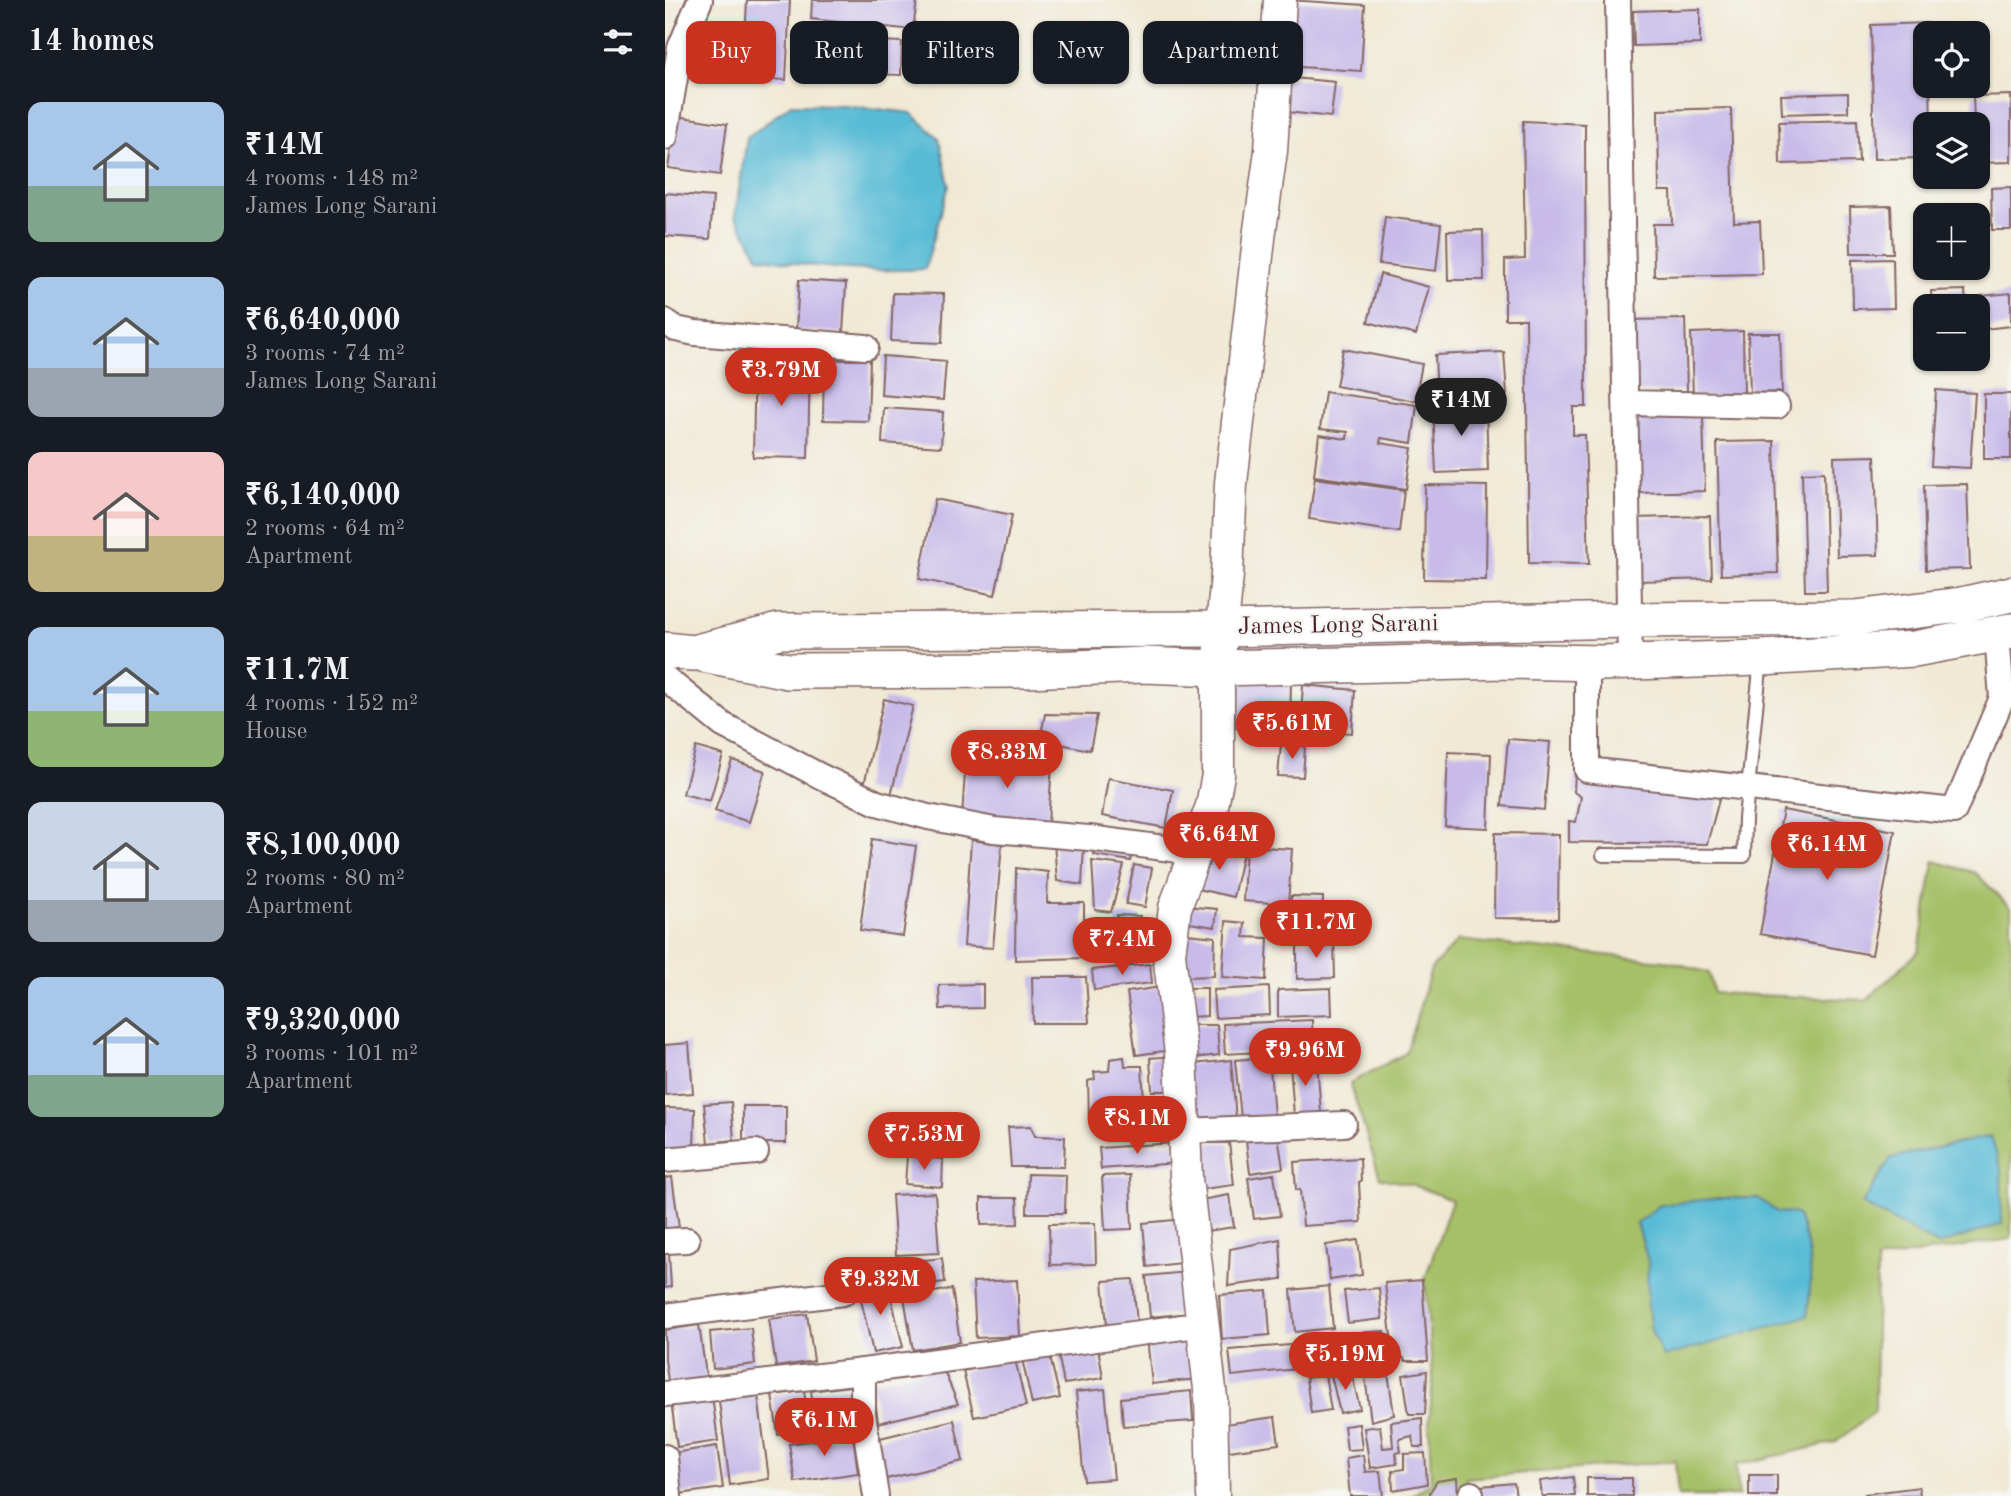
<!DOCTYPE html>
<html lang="en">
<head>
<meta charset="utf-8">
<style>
	body { margin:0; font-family:"Old Standard TT",serif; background:#20242c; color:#f1f3f6; height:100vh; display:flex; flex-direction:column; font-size:26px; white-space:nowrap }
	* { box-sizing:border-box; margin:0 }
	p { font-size:23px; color:#9ea1a6 }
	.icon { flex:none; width:38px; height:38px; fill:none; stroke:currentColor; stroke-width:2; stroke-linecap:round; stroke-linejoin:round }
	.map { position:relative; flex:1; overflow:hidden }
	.side { display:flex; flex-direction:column; background:#171b24; width:665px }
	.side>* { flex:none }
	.guide { position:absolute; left:21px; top:21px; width:665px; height:63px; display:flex; gap:14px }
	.tools { position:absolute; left:1248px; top:21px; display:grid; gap:14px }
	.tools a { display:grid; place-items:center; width:77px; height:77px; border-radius:14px; background:#171b24; box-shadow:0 2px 5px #0004; font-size:35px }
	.price { position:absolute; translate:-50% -60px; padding:0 16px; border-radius:24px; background:#c8321e; color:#fff; font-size:23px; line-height:46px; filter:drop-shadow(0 2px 4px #0008) }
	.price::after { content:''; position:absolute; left:50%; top:42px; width:21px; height:16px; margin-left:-10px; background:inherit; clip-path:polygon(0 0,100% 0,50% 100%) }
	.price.on { background:#222; color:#fff }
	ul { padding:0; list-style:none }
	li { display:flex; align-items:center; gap:21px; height:175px; padding:0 28px }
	li span { display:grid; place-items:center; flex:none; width:196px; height:140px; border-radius:14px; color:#555 }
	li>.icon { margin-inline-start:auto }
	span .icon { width:84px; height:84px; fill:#fffc; stroke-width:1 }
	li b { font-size:30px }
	h2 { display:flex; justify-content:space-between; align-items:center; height:84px; padding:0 28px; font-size:30px }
	.chip { padding:0 24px; border-radius:14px; background:#171b24; box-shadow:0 2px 5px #0004; font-size:24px; line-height:63px }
	.chip.on { background:#c8321e; color:#fff }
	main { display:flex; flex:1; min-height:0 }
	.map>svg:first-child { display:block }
</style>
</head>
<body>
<main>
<section class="side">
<h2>14 homes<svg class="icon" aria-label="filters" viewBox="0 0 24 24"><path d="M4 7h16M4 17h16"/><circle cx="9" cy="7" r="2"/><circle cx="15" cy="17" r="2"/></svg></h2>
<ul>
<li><span style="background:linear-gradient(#a9c7e8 60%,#7fa58c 0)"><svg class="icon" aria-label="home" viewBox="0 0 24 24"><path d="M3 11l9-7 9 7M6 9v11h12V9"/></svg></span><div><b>₹14M</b><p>4 rooms · 148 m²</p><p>James Long Sarani</p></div></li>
<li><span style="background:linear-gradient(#a9c7e8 65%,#9aa5b1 0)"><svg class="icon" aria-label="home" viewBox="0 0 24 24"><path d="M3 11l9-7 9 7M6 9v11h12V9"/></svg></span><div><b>₹6,640,000</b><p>3 rooms · 74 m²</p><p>James Long Sarani</p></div></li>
<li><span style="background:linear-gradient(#f6c9c9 60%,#c2b280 0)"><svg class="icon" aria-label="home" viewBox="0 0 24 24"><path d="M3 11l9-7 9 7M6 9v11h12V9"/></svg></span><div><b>₹6,140,000</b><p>2 rooms · 64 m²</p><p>Apartment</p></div></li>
<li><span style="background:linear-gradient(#a9c7e8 60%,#8fb573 0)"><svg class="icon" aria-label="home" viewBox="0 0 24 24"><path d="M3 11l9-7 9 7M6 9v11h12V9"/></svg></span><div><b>₹11.7M</b><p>4 rooms · 152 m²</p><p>House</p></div></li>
<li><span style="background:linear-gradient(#c9d6e8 70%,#9aa5b1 0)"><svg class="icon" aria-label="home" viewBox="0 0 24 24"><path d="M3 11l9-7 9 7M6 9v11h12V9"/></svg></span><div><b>₹8,100,000</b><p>2 rooms · 80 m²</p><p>Apartment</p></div></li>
<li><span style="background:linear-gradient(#a9c7e8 70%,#7fa58c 0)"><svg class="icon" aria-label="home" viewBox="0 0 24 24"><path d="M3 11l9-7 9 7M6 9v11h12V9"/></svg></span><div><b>₹9,320,000</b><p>3 rooms · 101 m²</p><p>Apartment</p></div></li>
</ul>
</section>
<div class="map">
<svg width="1346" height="1496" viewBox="0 0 1346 1496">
	<rect width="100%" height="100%" fill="#f6f6f2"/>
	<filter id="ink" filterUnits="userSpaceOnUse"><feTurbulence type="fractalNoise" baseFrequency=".0143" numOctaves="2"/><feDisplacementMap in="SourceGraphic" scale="14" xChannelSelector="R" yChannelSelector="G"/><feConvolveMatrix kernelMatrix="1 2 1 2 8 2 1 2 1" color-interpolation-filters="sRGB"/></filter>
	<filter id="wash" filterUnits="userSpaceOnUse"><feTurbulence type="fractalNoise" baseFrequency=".00686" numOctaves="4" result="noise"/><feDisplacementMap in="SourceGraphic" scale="28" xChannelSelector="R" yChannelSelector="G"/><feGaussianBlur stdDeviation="1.57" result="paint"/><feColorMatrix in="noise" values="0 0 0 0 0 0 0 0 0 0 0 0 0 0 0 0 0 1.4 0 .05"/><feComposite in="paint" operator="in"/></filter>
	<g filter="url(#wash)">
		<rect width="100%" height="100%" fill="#f0e9d4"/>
		<path fill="#a6c067" stroke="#787049" stroke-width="2" d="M1269 861 1311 873 1346 909V1239L1212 1260 1210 1411 1171 1442 1071 1465 1074 1496H1013L1010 1461 801 1478 802 1496H746L766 1483 764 1424 768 1380 760 1279 787 1200 748 1185 715 1178 685 1083 741 1053 766 969 793 940 1008 962 1044 973 1049 993 1201 1000 1254 951Z"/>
		<path fill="#58bbd6" stroke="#516d80" stroke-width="2" d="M126 104 179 105 246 113 274 138 284 185 260 269C203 273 150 268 94 257L70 216 82 138Z
			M1326 1136 1336 1169 1337 1224 1273 1245 1197 1204 1226 1158Z
			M1053 1198H1093L1112 1212 1132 1214C1147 1249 1148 1278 1142 1316L998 1357 986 1330 982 1299 983 1261 972 1223 995 1205Z"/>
		<g id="blocks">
			<path fill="#c8bbe9" d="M82 0H125L121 80 78 78Z
				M147 0H252L248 30 146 19Z
				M623 0 700 5 696 71 620 66Z
				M1035 9V44L969 46 968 11Z
				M1263 23V33H1260V86H1265L1266 124H1260V158L1209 159 1206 25Z
				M142 38 237 42 236 75 141 72Z
				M617 77 670 82 666 117 614 111Z
				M1183 93V112L1117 114 1116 95Z
				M1346 95V162L1312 163V124H1309L1308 96Z
				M1066 108 1069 222 1095 221 1097 274 989 276 988 224H1007L1006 191H994L993 110Z
				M11 116 62 124 55 175 3 168Z
				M1192 120 1194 162 1115 164 1114 122Z
				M858 121 920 124 921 407H908V435H920L924 564 864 563 861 319H840V260L860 259Z
				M1346 187V230H1327L1326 188Z
				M0 193 48 197 45 239 0 236Z
				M1226 206 1228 253H1186L1185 207Z
				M720 217 776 224 771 271 714 264Z
				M818 230 819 280H783L782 231Z
				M1228 259 1229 308 1188 309 1187 260Z
				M715 274 764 287 751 335 703 322Z
				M134 280 181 283 178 333 131 330Z
				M1300 290 1301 306H1267L1266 291Z
				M228 293 279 294 277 343 226 341Z
				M1346 293V326L1319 329 1316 296Z
				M1020 319 1022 391 963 392 961 320Z
				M1078 331 1079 396 1028 397 1026 333Z
				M1083 333H1115L1117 392 1085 393Z
				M678 349 757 364 750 401 671 386Z
				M839 352 842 394 772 397 770 355Z
				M218 356 281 361 278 400 216 395Z
				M90 359 145 360 143 458 88 457Z
				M159 360H205L203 421 158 420Z
				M1271 390 1310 393 1305 468 1266 466Z
				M660 392 752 405 747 443 716 438 715 443 747 448 741 489 649 476 654 435 682 439 683 432 655 429Z
				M1319 394H1346V459H1319Z
				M821 403 823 471 771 473 768 404Z
				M219 408 278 412 276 447 217 443Z
				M1038 411 1040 491 973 493 971 413Z
				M1109 441 1113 573 1056 575 1052 442Z
				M1210 456 1213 555 1172 556 1169 457Z
				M1159 472 1162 591H1140L1137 473Z
				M650 478 739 490 734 532 644 519Z
				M1302 484 1305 569 1261 570 1259 485Z
				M760 485 822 486 821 580 759 579Z
				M270 499 347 515 330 595 254 579Z
				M1045 516 1047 579 972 581 970 518Z
				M565 680 626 681 625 730 570 728V713H564Z
				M638 685 690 690 687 733 635 729Z
				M219 699 248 706 226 795 198 789Z
				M380 714 432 715 425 750 375 740Z
				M843 739 885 742 879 810 837 806Z
				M616 744 640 746 638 777 613 776Z
				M31 747 58 755 45 801 18 794Z
				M783 752 826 754 823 828 780 826Z
				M301 757 387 764 383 823 297 817Z
				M67 760 100 771 84 822 50 811Z
				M910 771 1055 796 1042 844 904 842V821L911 822 916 797 909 792Z
				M443 778 508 790 501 828 437 816Z
				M1118 810 1230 831 1207 955 1095 934Z
				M830 833 894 834 893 919 829 918Z
				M207 839 251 846 238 936 195 930Z
				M306 840 337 844 328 948 299 946Z
				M389 843 419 845 417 885 392 881Z
				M430 846 468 850 466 861 429 855Z
				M549 846 578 853 568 897 524 887Z
				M581 846 627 849 623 904 578 901Z
				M427 861 459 865 446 912 430 910Z
				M469 865 487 868 480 907 461 904Z
				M351 868 383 872 382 903H419V958L350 960Z
				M626 896 658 897 657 937 624 935Z
				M520 906 552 909 550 927 518 922Z
				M452 915 475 916 472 950H447Z
				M561 921 580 923 579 937 603 938 601 980 557 977Z
				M512 933 550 937 549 976 518 977Z
				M669 941 670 978 632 979V942Z
				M485 964 487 983 429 990 427 970Z
				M367 977H421L424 1023H368Z
				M318 984V1008L275 1009 274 985Z
				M496 987 506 1050 471 1055 462 992Z
				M604 987 605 1015 550 1018 548 990Z
				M520 988H542V1016L522 1017Z
				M666 988 667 1015 613 1017V990Z
				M647 1020 648 1049 560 1054 558 1024Z
				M519 1025H552L554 1055 521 1059Z
				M24 1043 28 1093 0 1095V1045Z
				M507 1056 509 1091H487L485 1058Z
				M459 1057 460 1066H477L479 1102 459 1105 458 1118H424L423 1081 430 1079 429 1072 444 1071 445 1059Z
				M604 1057 609 1116 576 1118 570 1060Z
				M566 1060 571 1119 525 1123 519 1065Z
				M652 1062 656 1113 629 1115 625 1064Z
				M505 1100 507 1129 467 1130 465 1111 488 1107V1101Z
				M66 1102 69 1140 43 1143 39 1104Z
				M78 1106H121V1143H78Z
				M0 1108 30 1109 29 1153H0Z
				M366 1126 370 1136 400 1137 399 1167H346L343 1127Z
				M613 1136 618 1168 585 1173 581 1140Z
				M510 1143 511 1163 436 1169 434 1148Z
				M528 1143H564L569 1185 530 1190Z
				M242 1156 278 1159 277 1187 240 1184Z
				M695 1158 696 1181 694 1182 696 1222 638 1226 635 1190H631L629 1162Z
				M363 1174 401 1175 400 1213H362Z
				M609 1174 615 1216 589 1219 583 1178Z
				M465 1175 467 1229 440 1230 437 1176Z
				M7 1177 14 1227 0 1229V1178Z
				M270 1193 274 1253 231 1255 227 1195Z
				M564 1195 569 1227 535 1232 530 1201Z
				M316 1198H352L353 1224 316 1225Z
				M520 1219 524 1262 482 1267 478 1223Z
				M430 1223 431 1264 385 1265 384 1224Z
				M615 1239 617 1279 563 1286 565 1249Z
				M693 1240 697 1275 665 1280 661 1245Z
				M0 1254H4L6 1287 0 1288Z
				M277 1258 280 1282 235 1287 233 1263Z
				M522 1272 526 1313 485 1317 481 1276Z
				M468 1279 472 1323 442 1326 438 1281Z
				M222 1280 238 1347 208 1353 193 1286Z
				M352 1280 355 1336 311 1338 308 1282Z
				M757 1280 763 1361H741L727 1345 720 1283Z
				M664 1286 668 1328 630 1332 626 1290Z
				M714 1288 717 1319 683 1323 679 1291Z
				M287 1289 295 1342 248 1350 239 1297Z
				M602 1291 605 1335 557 1339 554 1295Z
				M142 1314 149 1361 111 1367 104 1319Z
				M34 1325 42 1382 4 1387 0 1360V1330Z
				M86 1328 90 1364 48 1369 45 1332Z
				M719 1331 721 1357 688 1362 685 1333Z
				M527 1333 532 1379 487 1384 482 1338Z
				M675 1341 677 1364 567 1376 564 1350Z
				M433 1347 438 1378 399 1384 393 1353Z
				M384 1353 395 1398 367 1404 357 1359Z
				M350 1359 361 1406 309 1417 298 1371Z
				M722 1365 729 1415 706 1421 699 1370Z
				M277 1366 293 1404 213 1423 208 1382Z
				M686 1371 695 1409 675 1413 666 1375Z
				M762 1371 760 1414H744L738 1375Z
				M660 1375 666 1410 646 1413 641 1378Z
				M185 1386 191 1429 152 1434 146 1391Z
				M440 1389 449 1479 419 1481 411 1392Z
				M139 1391 145 1431 113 1435 107 1395Z
				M526 1391 528 1421 458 1426 456 1398Z
				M47 1395 53 1441 12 1447 6 1400Z
				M93 1396 104 1479 65 1485 54 1401Z
				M610 1417 614 1444 564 1451 560 1424Z
				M757 1418 758 1447H749L747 1436 734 1439 736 1452 731 1453 732 1464 705 1468 699 1428 715 1426 718 1448 728 1447 726 1422Z
				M289 1420 298 1461 221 1479 211 1439Z
				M694 1424 697 1449 682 1450 679 1426Z
				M188 1435 193 1473 130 1482 124 1444Z
				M52 1446 58 1488 14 1494 9 1453Z
				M760 1453 762 1484 728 1490 727 1471 739 1469V1454Z
				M698 1455 700 1472 715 1471 718 1496H685L681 1458Z
				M1084 1475H1112V1496H1084Z
				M908 1477 910 1496H877L875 1481Z
				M792 1478 793 1496H765V1492L772 1481Z
				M922 1478H967V1496H922Z
				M849 1483 851 1496H817L816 1486Z
				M1254 1487 1255 1496H1200V1494Z"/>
		</g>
	</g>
	<g filter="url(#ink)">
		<use href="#blocks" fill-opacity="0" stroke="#846666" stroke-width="2"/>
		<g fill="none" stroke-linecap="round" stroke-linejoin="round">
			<g stroke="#846666" stroke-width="16">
				<path id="service" d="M938 855 1079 856 1080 818 1096 659"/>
			</g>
			<g stroke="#846666" stroke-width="28">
				<path id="minor" d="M953 0 965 662
					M0 137 15 48 35 0
					M0 321 11 329 30 333 201 347
					M961 403 1112 406
					M922 663V770L1289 811 1337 698 1332 635
					M0 678 58 725 155 776 212 803 263 817 329 830 424 838 529 852
					M521 1131 679 1124
					M0 1160 91 1152
					M0 1241 22 1240
					M0 1316 178 1293
					M198 1371V1414L211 1496
					M0 1394 198 1371 539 1324
					M0 1457 4 1496
					M806 1494V1496"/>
			</g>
			<g stroke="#846666" stroke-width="35">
				<path id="tertiary" d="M548 1496 546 1398 521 1178 516 1053 504 954 510 908 547 806 553 775V668L562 575 566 483 595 230 606 151 615 0"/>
			</g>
			<g stroke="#846666" stroke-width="38">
				<path id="secondary" d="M0 650 28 653 114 631 556 629 965 620 1190 618 1296 605 1346 594
					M38 654 123 671 362 670 479 665 553 668 840 661 935 663 1096 658 1249 649 1346 631"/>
			</g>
			<use href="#service" stroke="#fff" stroke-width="12"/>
			<use href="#minor" stroke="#fff" stroke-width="24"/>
			<use href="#tertiary" stroke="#fff" stroke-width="32"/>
			<use href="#secondary" stroke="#fff" stroke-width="35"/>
		</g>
	</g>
	<g text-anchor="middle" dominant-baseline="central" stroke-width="5" stroke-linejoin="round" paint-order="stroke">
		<g font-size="24" fill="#4a1f2b" stroke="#f6f6f2">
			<text transform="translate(673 626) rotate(-1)">James Long Sarani</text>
		</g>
	</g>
</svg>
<div class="tools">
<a><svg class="icon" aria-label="locate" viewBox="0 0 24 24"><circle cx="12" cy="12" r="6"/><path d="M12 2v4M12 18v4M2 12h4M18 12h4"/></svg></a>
<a><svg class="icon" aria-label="layers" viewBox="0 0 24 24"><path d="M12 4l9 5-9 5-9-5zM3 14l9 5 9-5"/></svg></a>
<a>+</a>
<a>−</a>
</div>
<b class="price" style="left:116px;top:408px">₹3.79M</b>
<b class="price on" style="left:796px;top:438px">₹14M</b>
<b class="price" style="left:627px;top:761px">₹5.61M</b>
<b class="price" style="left:342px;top:790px">₹8.33M</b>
<b class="price" style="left:554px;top:872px">₹6.64M</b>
<b class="price" style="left:1162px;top:882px">₹6.14M</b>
<b class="price" style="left:651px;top:960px">₹11.7M</b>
<b class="price" style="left:457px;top:977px">₹7.4M</b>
<b class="price" style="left:640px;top:1088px">₹9.96M</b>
<b class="price" style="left:472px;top:1156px">₹8.1M</b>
<b class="price" style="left:259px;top:1172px">₹7.53M</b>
<b class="price" style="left:215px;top:1317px">₹9.32M</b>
<b class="price" style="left:680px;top:1392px">₹5.19M</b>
<b class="price" style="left:159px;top:1458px">₹6.1M</b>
<div class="guide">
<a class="chip on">Buy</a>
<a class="chip">Rent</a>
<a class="chip">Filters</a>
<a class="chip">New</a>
<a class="chip">Apartment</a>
</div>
</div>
</main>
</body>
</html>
